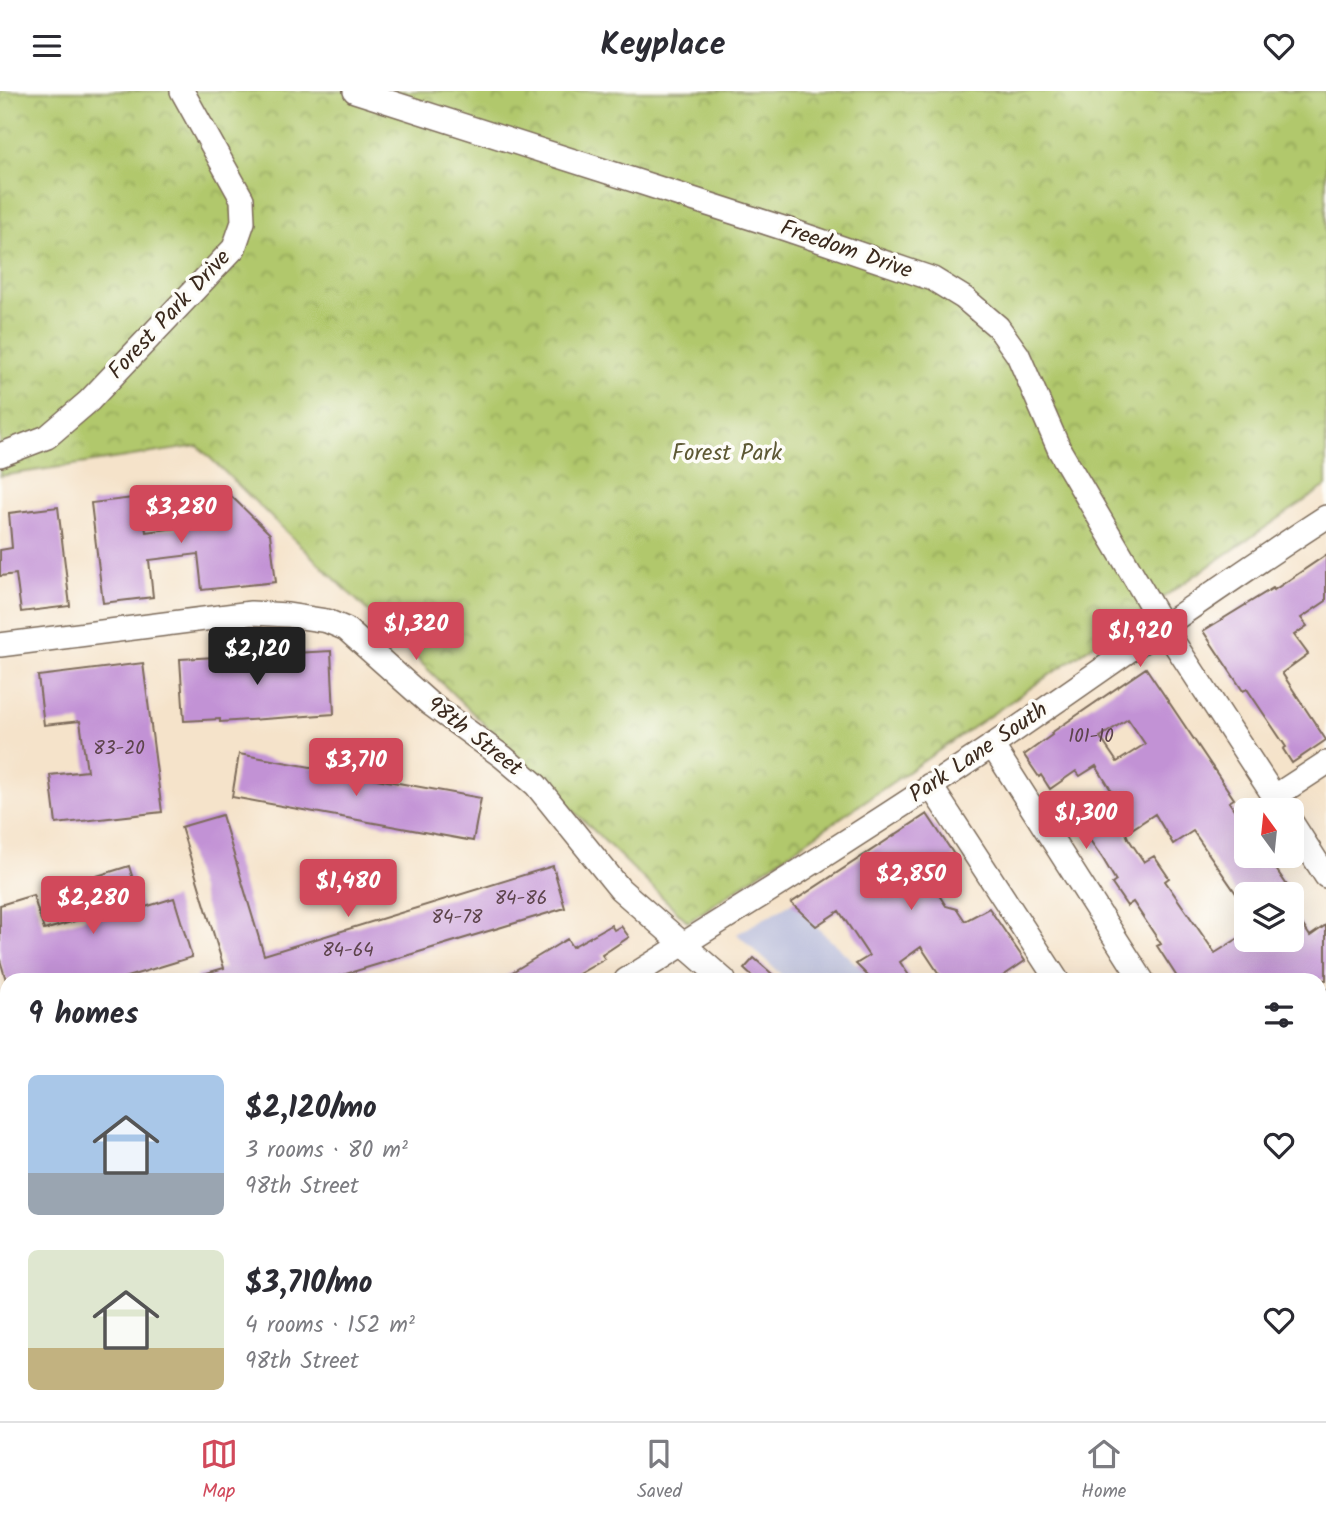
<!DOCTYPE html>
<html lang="en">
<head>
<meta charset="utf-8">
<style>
	body { margin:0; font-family:Kalam,sans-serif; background:#f7f7f7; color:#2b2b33; height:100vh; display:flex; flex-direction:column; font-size:26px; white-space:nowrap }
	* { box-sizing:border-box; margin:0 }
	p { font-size:23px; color:#7c7c81 }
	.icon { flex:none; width:38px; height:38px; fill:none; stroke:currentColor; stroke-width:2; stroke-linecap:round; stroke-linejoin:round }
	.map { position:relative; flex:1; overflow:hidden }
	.details { position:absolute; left:0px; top:882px; width:1326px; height:448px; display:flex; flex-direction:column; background:#fff; border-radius:21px 21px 0 0; box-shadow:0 7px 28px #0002 }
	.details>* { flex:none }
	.needle { width:46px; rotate:345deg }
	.fabs { position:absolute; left:1234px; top:707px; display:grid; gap:14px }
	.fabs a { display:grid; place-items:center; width:70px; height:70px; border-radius:10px; background:#fff; box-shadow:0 7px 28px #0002; font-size:35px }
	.price { position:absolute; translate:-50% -60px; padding:0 16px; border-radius:7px; background:#d1495b; color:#fff; font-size:23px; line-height:46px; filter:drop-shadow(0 2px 4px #0008) }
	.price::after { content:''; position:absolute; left:50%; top:42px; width:21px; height:16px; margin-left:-10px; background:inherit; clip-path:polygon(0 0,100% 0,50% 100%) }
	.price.current { background:#222; color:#fff }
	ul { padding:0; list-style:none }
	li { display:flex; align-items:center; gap:21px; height:175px; padding:0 28px }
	li span { display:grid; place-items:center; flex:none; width:196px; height:140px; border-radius:10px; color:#555 }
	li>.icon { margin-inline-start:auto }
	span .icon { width:84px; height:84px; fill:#fffc; stroke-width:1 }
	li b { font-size:30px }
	h2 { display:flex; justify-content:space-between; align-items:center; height:84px; padding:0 28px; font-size:30px }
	header { display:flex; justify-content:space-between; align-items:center; height:91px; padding:0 28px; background:#fff; font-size:32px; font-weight:700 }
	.tabs { display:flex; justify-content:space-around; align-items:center; height:98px; border-top:2px solid #e1e1e2; background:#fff; font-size:19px; color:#7c7c81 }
	.tabs a { display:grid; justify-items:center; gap:4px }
	.tabs .current { color:#d1495b }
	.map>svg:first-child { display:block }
</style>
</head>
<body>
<header><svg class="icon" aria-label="menu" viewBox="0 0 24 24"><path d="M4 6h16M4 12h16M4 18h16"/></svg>Keyplace<svg class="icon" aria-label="heart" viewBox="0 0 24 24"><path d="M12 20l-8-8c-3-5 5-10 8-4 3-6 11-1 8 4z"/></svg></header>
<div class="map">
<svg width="1326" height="1330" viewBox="0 0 1326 1330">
	<defs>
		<pattern id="park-crowns" width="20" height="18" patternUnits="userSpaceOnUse" patternTransform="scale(1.75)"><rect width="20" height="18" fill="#b1c86c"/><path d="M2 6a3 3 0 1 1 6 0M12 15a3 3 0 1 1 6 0" fill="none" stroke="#91a358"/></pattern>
	</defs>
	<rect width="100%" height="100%" fill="#fdfcf7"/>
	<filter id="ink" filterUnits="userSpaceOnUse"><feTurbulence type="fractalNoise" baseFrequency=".0143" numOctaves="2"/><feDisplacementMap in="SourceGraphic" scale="14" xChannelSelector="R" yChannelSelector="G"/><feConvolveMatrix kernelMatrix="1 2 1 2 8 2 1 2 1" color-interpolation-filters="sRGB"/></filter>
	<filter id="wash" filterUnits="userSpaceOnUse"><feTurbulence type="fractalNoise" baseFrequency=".00686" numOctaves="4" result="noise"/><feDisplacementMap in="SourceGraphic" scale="28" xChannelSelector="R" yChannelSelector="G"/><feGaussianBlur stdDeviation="1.57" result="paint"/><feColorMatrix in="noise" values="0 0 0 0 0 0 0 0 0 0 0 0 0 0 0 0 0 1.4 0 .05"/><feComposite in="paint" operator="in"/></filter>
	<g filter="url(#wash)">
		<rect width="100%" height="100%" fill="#f5e3ca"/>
		<path fill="#bfc2dd" d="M791 812 856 873 872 889H787L737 843Z
			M1201 1323H1277L1282 1330H1206Z"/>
		<path fill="url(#park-crowns)" stroke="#767945" stroke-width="2" d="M0 0H1326V395L688 831 198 355 0 385Z"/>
		<g id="blocks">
			<path fill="#c292d5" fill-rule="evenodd" d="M223 397 270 443 276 491 202 499 198 463 149 469 153 506 103 512 91 412 141 406 146 441 193 435 189 401Z
				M58 416 70 515 21 521 16 483 0 485V459L12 457 9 422Z
				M1326 464V510L1301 527 1307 535 1294 544 1308 563 1282 582 1326 649 1292 672 1283 658 1286 656 1247 598 1243 600 1203 540 1273 497 1274 499Z
				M331 560 334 623 220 631V628L184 630 180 568Z
				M143 572 162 721 56 733 50 684 87 680 80 630 44 634 38 585Z
				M1146 577 1234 708 1229 711 1246 736V765H1267L1293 803H1246V808L1242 811 1193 740 1173 753 1155 723 1126 742 1128 747 1144 771 1154 765 1169 787 1165 790 1215 862 1242 845 1245 849H1292V818L1310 845 1326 834V889H1179L1157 855 1161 853 1133 811 1127 815 1112 793 1116 790 1103 768 1076 729 1114 704 1096 675 1080 685 1076 680 1050 698 1041 684 1039 686 1024 664 1052 644 1051 642ZM1128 628 1145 653 1117 671 1100 646Z
				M239 663 481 707 473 750 232 706Z
				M927 723 955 765 926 784 946 815 957 818 965 830 989 817 1025 870 997 889H943L921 856 900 871 912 889H872L856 873 869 865 839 820 816 835 791 812Z
				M222 724 264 864 553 775 565 817 326 889H196V885L224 877 181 736Z
				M129 775 142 817 174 807 192 866 117 889H6L0 869V814L33 804 44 839 92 825 81 790Z
				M611 834 614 839 621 835 629 846 602 864 605 868 568 889H499L567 848 572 856Z
				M754 867 779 889H756L744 878Z"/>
		</g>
	</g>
	<g filter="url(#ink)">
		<use href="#blocks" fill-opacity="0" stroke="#7c6b5a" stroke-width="2"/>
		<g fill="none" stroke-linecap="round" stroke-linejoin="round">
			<g stroke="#7c6b5a" stroke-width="26">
				<path id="minor" d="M355 0 786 138 933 188 964 207 998 236 1018 264 1060 360 1163 535 1283 719
					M0 364 47 346 89 310 234 157 243 131 242 108 182 0
					M0 554 251 522 288 524 327 530 346 538 429 612 503 666 536 694 620 798 724 889
					M992 654 1142 889
					M930 694 1057 889
					M1274 706 1326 672
					M1292 732 1326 785
					M626 889C749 812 873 735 993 654 1104 578 1213 499 1326 426
					M1320 914 1326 910
					M0 937 7 946
					M1320 1195 1326 1205
					M0 1230 7 1227
					M7 1278V1288
					M14 1323 15 1330
					M98 1323 99 1330
					M785 1323 788 1330
					M1057 1323 1062 1330
					M275 1330 291 1323
					M751 1330 766 1323"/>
			</g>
			<g stroke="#7c6b5a" stroke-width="33">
				<path id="major" d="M0 1008 7 1019
					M0 1132 7 1164
					M38 1323 40 1330
					M72 1323 73 1330"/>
			</g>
			<use href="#minor" stroke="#fff" stroke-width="23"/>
			<use href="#major" stroke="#f2c26a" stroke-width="30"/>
		</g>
	</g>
	<g text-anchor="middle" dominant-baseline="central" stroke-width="7" stroke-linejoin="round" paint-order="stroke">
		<g font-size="19" fill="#5d444c">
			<text x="1091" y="646">101-10</text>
			<text x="119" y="658">83-20</text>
			<text x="521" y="808">84-86</text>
			<text x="457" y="827">84-78</text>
			<text x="348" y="860">84-64</text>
		</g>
		<g font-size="23" fill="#3b2a1e" stroke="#fdfcf7">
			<text transform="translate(846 159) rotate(19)">Freedom Drive</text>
			<text transform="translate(170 224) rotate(-47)">Forest Park Drive</text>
			<text transform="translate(474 646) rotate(38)">98th Street</text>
			<text transform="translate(979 662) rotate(-34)">Park Lane South</text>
		</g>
		<g font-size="23" fill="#5e5935" stroke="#fdfcf7">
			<text x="727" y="363">Forest Park</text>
		</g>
	</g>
</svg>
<div class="fabs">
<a><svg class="needle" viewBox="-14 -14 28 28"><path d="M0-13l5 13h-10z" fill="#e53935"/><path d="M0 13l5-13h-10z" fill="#7c7c81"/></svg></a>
<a><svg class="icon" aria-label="layers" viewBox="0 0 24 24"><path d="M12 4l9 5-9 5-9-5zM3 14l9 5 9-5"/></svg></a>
</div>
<b class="price" style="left:181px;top:454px">$3,280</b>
<b class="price" style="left:416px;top:571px">$1,320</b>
<b class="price" style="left:1140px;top:578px">$1,920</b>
<b class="price current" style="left:257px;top:596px">$2,120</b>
<b class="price" style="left:356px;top:707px">$3,710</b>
<b class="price" style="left:1086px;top:760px">$1,300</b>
<b class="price" style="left:911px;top:821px">$2,850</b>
<b class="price" style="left:348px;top:828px">$1,480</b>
<b class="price" style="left:93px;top:845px">$2,280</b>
<section class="details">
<h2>9 homes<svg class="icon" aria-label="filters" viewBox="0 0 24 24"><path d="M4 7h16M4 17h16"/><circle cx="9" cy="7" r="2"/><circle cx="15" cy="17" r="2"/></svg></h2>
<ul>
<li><span style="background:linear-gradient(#a9c7e8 70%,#9aa5b1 0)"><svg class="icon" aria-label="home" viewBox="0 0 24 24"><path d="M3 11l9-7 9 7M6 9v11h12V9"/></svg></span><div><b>$2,120/mo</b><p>3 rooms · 80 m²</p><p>98th Street</p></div><svg class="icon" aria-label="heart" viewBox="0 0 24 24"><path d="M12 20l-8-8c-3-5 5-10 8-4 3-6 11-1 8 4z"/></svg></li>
<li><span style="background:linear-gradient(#dfe7d0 70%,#c2b280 0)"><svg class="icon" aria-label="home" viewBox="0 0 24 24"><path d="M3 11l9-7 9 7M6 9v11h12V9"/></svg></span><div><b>$3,710/mo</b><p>4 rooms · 152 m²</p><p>98th Street</p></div><svg class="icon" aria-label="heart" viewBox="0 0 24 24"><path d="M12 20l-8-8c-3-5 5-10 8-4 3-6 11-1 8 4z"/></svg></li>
</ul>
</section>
</div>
<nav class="tabs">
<a class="current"><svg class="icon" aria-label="map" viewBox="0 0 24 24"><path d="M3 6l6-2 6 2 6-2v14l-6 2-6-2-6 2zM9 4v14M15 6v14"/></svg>Map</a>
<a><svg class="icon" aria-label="saved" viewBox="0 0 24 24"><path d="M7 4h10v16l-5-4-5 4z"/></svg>Saved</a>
<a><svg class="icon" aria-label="home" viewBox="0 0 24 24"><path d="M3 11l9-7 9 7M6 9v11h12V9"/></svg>Home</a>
</nav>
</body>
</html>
